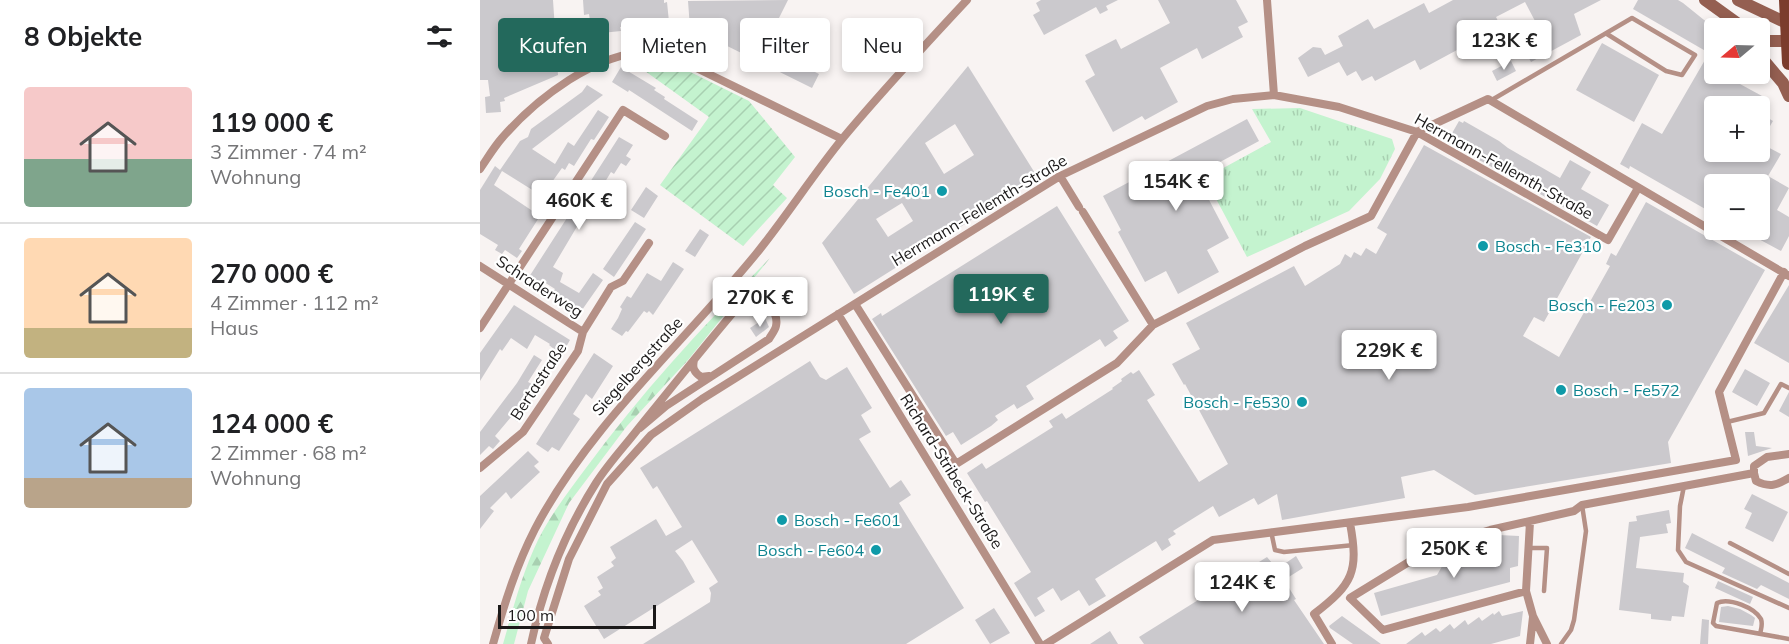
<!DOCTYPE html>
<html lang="de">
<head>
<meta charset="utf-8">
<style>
	body { margin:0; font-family:Mulish,sans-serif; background:#f6f6f6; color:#202124; height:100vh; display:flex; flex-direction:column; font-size:22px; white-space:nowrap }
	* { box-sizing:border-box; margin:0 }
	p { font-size:20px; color:#757577 }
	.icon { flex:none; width:33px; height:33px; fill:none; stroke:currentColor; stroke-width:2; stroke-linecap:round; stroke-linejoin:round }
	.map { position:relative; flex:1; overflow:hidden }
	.panel { display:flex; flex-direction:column; background:#fff; width:480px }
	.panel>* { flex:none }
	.top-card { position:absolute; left:18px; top:18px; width:570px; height:54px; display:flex; gap:12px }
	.needle { width:39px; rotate:251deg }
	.buttons { position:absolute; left:1224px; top:18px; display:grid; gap:12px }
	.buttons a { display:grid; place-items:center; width:66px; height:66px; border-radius:6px; background:#fff; box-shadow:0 3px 9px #0003; font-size:30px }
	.scale { position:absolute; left:18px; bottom:15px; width:158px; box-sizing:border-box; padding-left:6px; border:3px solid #1b1919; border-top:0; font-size:16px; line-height:21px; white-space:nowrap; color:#1b1919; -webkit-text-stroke:4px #fff; paint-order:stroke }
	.price { position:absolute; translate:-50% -51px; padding:0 14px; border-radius:6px; background:#fff; color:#222; font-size:20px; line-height:39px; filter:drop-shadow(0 2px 3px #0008) }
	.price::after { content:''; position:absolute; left:50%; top:36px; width:18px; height:14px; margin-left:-9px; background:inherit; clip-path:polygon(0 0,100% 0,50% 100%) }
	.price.current { background:#23695c; color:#fff }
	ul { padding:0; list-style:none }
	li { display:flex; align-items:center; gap:18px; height:150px; padding:0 24px }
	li+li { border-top:2px solid #e0e0e0 }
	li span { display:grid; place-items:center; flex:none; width:168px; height:120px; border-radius:6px; color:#555 }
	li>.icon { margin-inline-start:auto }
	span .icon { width:72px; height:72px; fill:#fffc; stroke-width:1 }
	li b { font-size:26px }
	h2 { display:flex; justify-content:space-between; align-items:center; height:72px; padding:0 24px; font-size:26px }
	.tag { padding:0 21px; border-radius:6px; background:#fff; box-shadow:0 3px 9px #0003; font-size:21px; line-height:54px }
	.tag.current { background:#23695c; color:#fff }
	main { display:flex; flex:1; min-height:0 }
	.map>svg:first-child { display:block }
</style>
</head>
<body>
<main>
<section class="panel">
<h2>8 Objekte<svg class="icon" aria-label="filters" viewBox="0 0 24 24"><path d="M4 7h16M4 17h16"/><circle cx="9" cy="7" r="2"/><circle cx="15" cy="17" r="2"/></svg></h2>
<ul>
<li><span style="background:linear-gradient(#f6c9c9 60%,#7fa58c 0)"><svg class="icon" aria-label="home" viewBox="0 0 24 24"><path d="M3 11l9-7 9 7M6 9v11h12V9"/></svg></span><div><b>119 000 €</b><p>3 Zimmer · 74 m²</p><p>Wohnung</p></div></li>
<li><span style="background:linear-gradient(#ffd9b3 75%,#c2b280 0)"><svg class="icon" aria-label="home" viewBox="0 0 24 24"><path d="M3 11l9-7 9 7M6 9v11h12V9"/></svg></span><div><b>270 000 €</b><p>4 Zimmer · 112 m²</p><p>Haus</p></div></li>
<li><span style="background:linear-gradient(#a9c7e8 75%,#b9a48a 0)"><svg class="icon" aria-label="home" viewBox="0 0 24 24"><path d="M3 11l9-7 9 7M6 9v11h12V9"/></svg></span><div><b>124 000 €</b><p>2 Zimmer · 68 m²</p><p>Wohnung</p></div></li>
</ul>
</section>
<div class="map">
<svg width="1309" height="644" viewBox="0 0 1309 644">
	<defs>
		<pattern id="grass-tufts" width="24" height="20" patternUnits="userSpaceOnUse" patternTransform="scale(1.5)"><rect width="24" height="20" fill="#c4f3cf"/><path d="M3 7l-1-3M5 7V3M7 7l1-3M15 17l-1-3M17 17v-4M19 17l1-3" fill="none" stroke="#a8d0b1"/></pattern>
		<pattern id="forest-firs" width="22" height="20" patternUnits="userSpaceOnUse" patternTransform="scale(1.5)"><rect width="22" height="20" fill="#c4f3cf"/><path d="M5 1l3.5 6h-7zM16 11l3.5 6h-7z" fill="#a8d0b1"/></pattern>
		<pattern id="garden-furrows" width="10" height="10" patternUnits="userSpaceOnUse" patternTransform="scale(1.5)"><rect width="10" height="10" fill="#c4f3cf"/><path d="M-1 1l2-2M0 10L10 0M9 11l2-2" fill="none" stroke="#a8d0b1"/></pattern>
	</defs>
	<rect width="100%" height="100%" fill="#f8f3f2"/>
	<path fill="url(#grass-tufts)" d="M820 108 912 139 915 149 900 179 869 211 767 257 725 178 791 142 772 109Z"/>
	<path fill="url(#forest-firs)" d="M290 258 208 360 147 426 89 503 48 591 34 644H23C33 609 42 573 58 540 71 514 89 491 106 468 161 393 225 324 290 258Z"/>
	<path fill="url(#garden-furrows)" d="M180 57 269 101 315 157 293 185 307 198 263 246 180 185 229 117 151 61Z"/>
	<path fill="#cbc9cd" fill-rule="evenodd" d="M0 0H73L78 75 24 98 25 101 20 102 21 112 6 113 5 97 10 96 8 80H0Z
		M103 0H184V3L187 2 189 22 140 27 141 31 112 34 109 14 104 15Z
		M308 0 295 26 341 49 331 70 339 74 332 88 223 34 220 40 212 36 215 31 210 28 208 1Z
		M561 0H638L626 6 628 10 620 14 616 7 564 35 553 15 560 11 556 3Z
		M678 0H756L768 22 758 27 763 37 722 59 717 48 680 68 698 102 665 120 662 116 633 132 605 81 615 75 605 55 636 39 641 49 690 23Z
		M973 0H1121L1094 14 1101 35 1051 62 1035 31 1055 21 1045 2 1016 17 1021 27 1011 32 1016 42 995 53 990 43 940 70 935 60 895 81 892 76 882 81 876 71 867 76 859 62 828 77 818 58 833 47 841 48 845 55 863 46 858 36 888 19 894 29 944 3 949 13Z
		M1158 0H1198L1203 3 1234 28V74H1275L1260 84 1282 96 1276 106H1234V152H1280V113L1293 121 1280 143 1301 154 1288 176 1309 188 1297 210 1309 217V236L1301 251 1262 230H1280V184H1234V214L1150 166 1149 169 1140 164 1162 123 1182 134 1229 53 1153 9Z
		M1122 43 1179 75 1154 122 1096 90Z
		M1031 61 1036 71 1017 81 1012 71Z
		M488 66 558 178 374 294 342 243ZM475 124 494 155 464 174 445 143ZM422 203 433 221 408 237 396 219Z
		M141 67 176 88 174 90 185 97 184 99 218 121 212 131 149 90 148 92 132 82Z
		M107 85 123 95 52 149 75 164 88 142 94 146 118 110 129 117 114 140 111 139 94 166 89 163 85 170 82 168 62 196 22 171 14 185 60 216 39 249 42 251 37 258 25 250 22 254 15 250 18 245 0 234V190L15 166 20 170 40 141 48 137 51 129 102 92Z
		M767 119 779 141 716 175 749 238 727 250 739 272 698 294 686 271 665 282 638 232 641 230 623 196Z
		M979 121 983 123 984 121 1019 141 1028 148 1080 178 1090 160 1111 172 1101 189 1129 205 1117 226 967 142Z
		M139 137 153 145 146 156 151 159 146 166 141 163 134 174 131 172 122 187 124 188 110 209 108 208 73 267 83 273 80 282 99 293 113 273 123 280 102 310 73 292 75 289 61 280 59 283 49 277Z
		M944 145 1111 237 1064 322 1054 317 1043 336 1079 357 1130 266 1126 264 1131 253 1136 256 1166 202 1285 270 1188 442 1191 463 995 495 954 470 921 477 925 498 802 520 797 494 778 505 774 498 739 517 733 506 693 531 696 534 688 539 691 545 682 551 676 541 615 579 626 596 609 606 599 590 581 601 573 588 557 598 565 611 555 617 534 583 551 572 507 501 505 502 487 473 502 463 506 469 573 427 569 421 582 413 586 419 633 389 632 388 642 381 641 379 651 372 653 374 659 370 675 395 667 400 719 482 748 464 705 384 704 385 692 364 720 349 706 323 814 266 825 286 860 264 865 254 871 258 874 252 881 256 886 248 896 254 907 234 897 228Z
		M166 187 178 196 164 218 151 210Z
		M577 206 649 321 633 331 638 338 625 347 620 339 546 386 554 399 537 409 534 404 515 416 518 420 511 426 481 445 473 432 466 436 392 319 401 313 402 316Z
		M155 222 166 229 134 277 123 269Z
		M220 229 229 235 215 257 205 251Z
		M193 262 204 269 173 315 169 311 167 313 164 311 148 332 146 331 142 336 131 329 138 318 142 309 140 307 147 296 151 298 167 273 181 281Z
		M1309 285V363L1274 343Z
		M34 305 90 340 82 354 77 355 72 352 74 349 69 345 70 344 55 335 47 349 31 338 22 351 20 349 0 381V353Z
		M285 318 289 327 276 337 270 328Z
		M114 353 133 366 112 399 106 394 93 414 100 419 79 451 72 447 68 452 56 444Z
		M54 355 62 360 48 382 54 385 46 398 52 403 38 422 31 417 15 436 20 441 13 449 9 446 0 455V432L37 383Z
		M330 361 340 377 346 380 367 367 392 408 381 415 391 432 379 439 410 488 421 480 431 495 419 503 484 608 426 644H163L230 602 231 593 229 588 238 582 212 540 195 551 203 561 215 582 124 639 104 606 121 595 118 591 123 588 117 577 134 566 131 562 136 558 130 547 176 519 186 536 202 527 177 486 173 489 160 468Z
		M1265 369 1290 383 1277 406 1252 392Z
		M1309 392V417L1299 411Z
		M1265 432H1274L1276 446 1292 448 1268 456Z
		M48 451 59 462 54 466 60 472 31 499 26 492 10 508 14 511 0 529V496Z
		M1272 494 1308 512 1293 542 1265 528 1272 513 1264 509Z
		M1189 510 1191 523 1186 524 1188 533 1160 537 1156 568 1204 573 1203 582 1209 586 1204 617 1192 616 1191 621 1171 619V614L1139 610 1149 522 1157 521 1156 516Z
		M1212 533 1309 583V599L1281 585 1277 589 1242 573 1245 568 1205 548Z
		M1019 535 1039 536 1038 566 1030 568V582L901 616 894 593 957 575 967 558 987 552 1003 563V555L1018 554Z
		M816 556 823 568 804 580 816 599 814 600 844 644H664L659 637 787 557 797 569Z
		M1238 581 1273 597 1270 604 1235 588Z
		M1248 606 1260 609 1271 615 1275 618 1273 626 1239 622 1241 607Z
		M514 608 530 633 510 644 495 620Z
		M1019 611 1022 616 1043 611 1040 636 1011 644H926L942 632 945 636 956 628 960 632 970 624 974 629 985 620 988 625 999 617 1002 621 1013 613 1014 615Z
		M862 616 901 644H873L850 628 849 626Z
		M1222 619 1229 620 1228 644H1220Z
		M630 631 638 644H610Z"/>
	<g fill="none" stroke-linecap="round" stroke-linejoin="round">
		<path stroke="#b59086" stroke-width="4.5" d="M1010 101 1152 18 1215 55 1202 75 1186 71 1127 34
			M1247 422 1284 413 1301 384 1309 388
			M1204 486 1200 506 1198 550 1206 562 1309 608
			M791 531 795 550 804 552 874 545
			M1250 543 1309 574
			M1048 548H1067L1064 591
			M1280 634C1281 629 1283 625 1281 619 1275 608 1249 597 1237 603L1233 623 1236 626 1309 639
			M1081 644 1091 630 1094 620 1106 531 1102 505"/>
		<path stroke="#b59086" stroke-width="8" d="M787 0 794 95
			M0 169C7 159 14 147 22 138 56 99 117 51 171 52 181 52 190 56 198 59L362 139
			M580 176 599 207
			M603 212 673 325 825 246 891 216 937 132 1008 99 1309 276
			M0 266 103 332
			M375 304 476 464 637 363 673 325
			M358 314 560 644
			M0 328 143 110 185 136
			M214 360C212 368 214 372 221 377L229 376
			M1309 454 1287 457 1274 466V473L1276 481C1290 488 1297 485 1309 478
			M0 468 43 432 98 351 103 332 131 287 143 281 169 243
			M1050 522 1046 591 1053 616 1067 644
			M1046 591 903 630 870 598 932 560 964 544 1010 530 1094 511 1102 505 1274 473
			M13 644C24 605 36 566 55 529 110 424 201 346 276 254 306 217 332 176 363 138 402 91 445 45 487 0
			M51 644C63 588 85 532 116 483 128 464 144 447 158 429 191 388 223 348 257 308 261 306 265 302 269 300 284 297 299 312 296 326 295 331 291 335 289 339L186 406 160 428
			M68 644 64 638 89 559 127 484 171 435 222 399 580 176 727 106 753 99 794 95 859 107 937 132 1128 240 1158 188
			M566 644 733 540 988 507 1256 460 1239 392 1304 272
			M852 644 834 614C873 584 879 572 870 523
			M1050 644 1053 617"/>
		<path stroke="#945f51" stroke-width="12" d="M1225 0 1264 28
			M1258 0 1309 24
			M1280 38 1289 41H1309
			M1280 56 1303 83 1309 96"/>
		<path stroke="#7b3c2c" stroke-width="14" d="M1306 0 1309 63"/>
	</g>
	<g fill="#0f9aa8" stroke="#fff" stroke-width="2">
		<circle cx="462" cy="191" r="6"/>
		<circle cx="1003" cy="246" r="6"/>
		<circle cx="1187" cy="305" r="6"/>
		<circle cx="1081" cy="390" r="6"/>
		<circle cx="822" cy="402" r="6"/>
		<circle cx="302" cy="520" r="6"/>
		<circle cx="396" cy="550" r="6"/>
	</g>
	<g text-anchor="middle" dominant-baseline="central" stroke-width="4.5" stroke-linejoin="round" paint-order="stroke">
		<g font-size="16" fill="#1b1919" stroke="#fff">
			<text transform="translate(1024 166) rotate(29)">Herrmann-Fellemth-Straße</text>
			<text transform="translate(499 210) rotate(-31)">Herrmann-Fellemth-Straße</text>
			<text transform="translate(60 286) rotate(33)">Schraderweg</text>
			<text transform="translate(157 366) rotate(-48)">Siegelbergstraße</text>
			<text transform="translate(58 381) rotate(-57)">Bertastraße</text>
			<text transform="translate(472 471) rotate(58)">Richard-Stribeck-Straße</text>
		</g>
		<g font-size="16" fill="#0d838f" stroke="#fff" text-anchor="end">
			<text x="450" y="191">Bosch - Fe401</text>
			<text x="1015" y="246" text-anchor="start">Bosch - Fe310</text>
			<text x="1175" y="305">Bosch - Fe203</text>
			<text x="1093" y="390" text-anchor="start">Bosch - Fe572</text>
			<text x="810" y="402">Bosch - Fe530</text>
			<text x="314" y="520" text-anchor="start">Bosch - Fe601</text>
			<text x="384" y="550">Bosch - Fe604</text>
		</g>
	</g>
</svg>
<div class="buttons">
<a><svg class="needle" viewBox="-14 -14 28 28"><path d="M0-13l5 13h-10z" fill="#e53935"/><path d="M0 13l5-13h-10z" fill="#757577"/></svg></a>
<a>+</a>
<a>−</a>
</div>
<div class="scale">100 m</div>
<b class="price" style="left:1024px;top:71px">123K €</b>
<b class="price" style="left:696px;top:212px">154K €</b>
<b class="price" style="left:99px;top:231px">460K €</b>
<b class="price current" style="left:521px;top:325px">119K €</b>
<b class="price" style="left:280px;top:328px">270K €</b>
<b class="price" style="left:909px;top:381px">229K €</b>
<b class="price" style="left:974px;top:579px">250K €</b>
<b class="price" style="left:762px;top:613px">124K €</b>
<div class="top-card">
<a class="tag current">Kaufen</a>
<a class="tag">Mieten</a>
<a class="tag">Filter</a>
<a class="tag">Neu</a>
</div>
</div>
</main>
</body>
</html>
